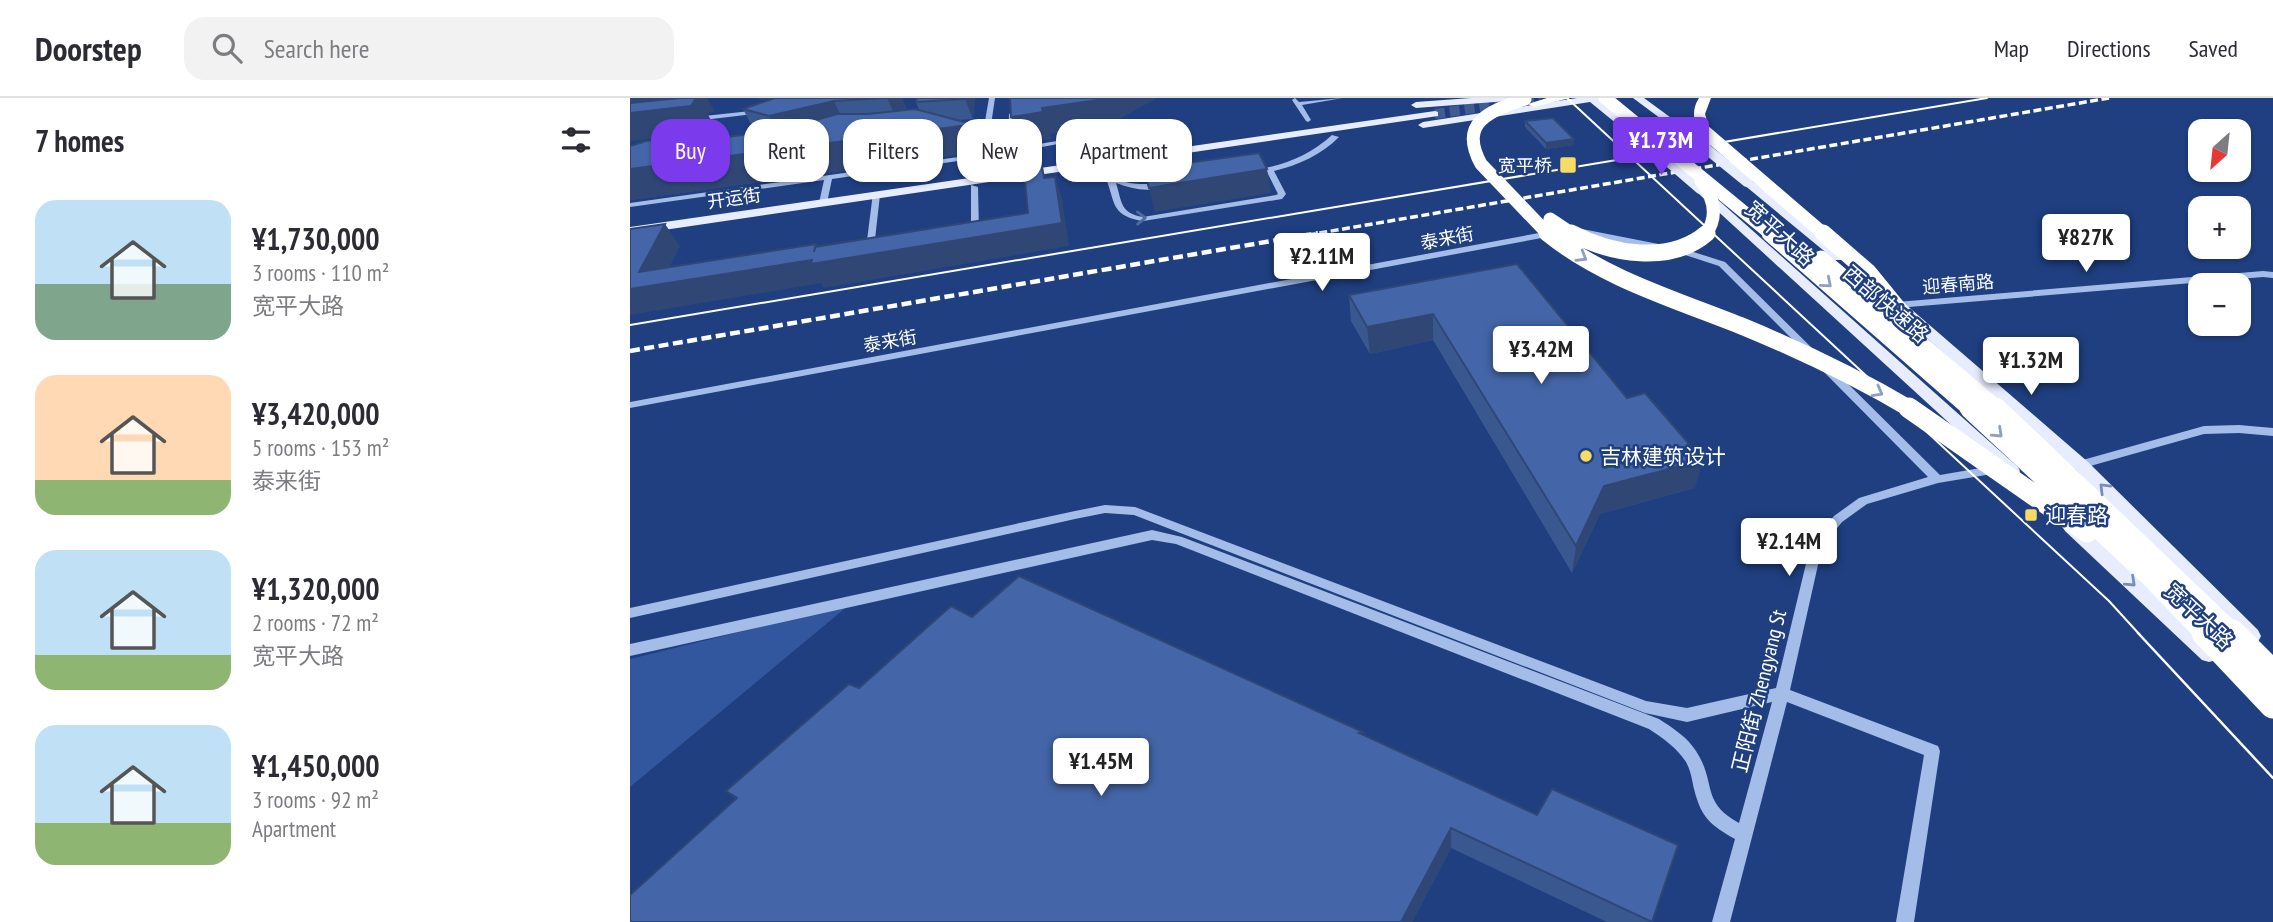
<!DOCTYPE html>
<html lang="en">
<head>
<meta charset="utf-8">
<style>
	body { margin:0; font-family:"PT Sans Narrow","Noto Sans SC",sans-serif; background:#f2f2f3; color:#2b2b33; height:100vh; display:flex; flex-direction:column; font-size:26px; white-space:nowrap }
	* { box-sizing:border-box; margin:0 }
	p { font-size:23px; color:#7c7c81 }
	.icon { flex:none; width:38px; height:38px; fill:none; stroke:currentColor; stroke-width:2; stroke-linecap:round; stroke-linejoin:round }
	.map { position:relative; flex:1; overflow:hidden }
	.sheet { display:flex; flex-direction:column; background:#fff; width:630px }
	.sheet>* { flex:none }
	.top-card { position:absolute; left:21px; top:21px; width:665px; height:63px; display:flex; gap:14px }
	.needle { width:46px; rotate:207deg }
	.buttons { position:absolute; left:1558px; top:21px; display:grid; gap:14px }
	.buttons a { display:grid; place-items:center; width:63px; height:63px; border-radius:14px; background:#fff; box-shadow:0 2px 5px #0004; font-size:35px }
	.price { position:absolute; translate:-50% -60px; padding:0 16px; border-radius:7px; background:#fff; color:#222; font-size:23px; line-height:46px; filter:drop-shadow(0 2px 4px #0008) }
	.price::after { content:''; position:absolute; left:50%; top:42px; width:21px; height:16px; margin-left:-10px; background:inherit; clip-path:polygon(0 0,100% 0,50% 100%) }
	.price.active { background:#7c3aed; color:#fff }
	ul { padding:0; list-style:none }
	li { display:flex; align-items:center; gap:21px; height:175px; padding:0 35px }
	li span { display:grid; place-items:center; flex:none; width:196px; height:140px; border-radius:21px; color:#555 }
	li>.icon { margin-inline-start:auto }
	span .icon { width:84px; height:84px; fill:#fffc; stroke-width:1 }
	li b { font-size:30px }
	h2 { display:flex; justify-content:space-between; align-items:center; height:84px; padding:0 35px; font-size:30px }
	.chip { padding:0 24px; border-radius:21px; background:#fff; box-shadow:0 2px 5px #0004; font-size:24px; line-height:63px }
	.chip.active { background:#7c3aed; color:#fff }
	header { display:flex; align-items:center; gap:42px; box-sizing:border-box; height:98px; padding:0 35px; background:#fff; border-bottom:2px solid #e1e1e2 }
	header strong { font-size:33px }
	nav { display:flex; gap:38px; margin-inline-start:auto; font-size:24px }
	.search { width:490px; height:63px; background:#f2f2f3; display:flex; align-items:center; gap:18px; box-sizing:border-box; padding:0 24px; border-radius:21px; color:#7c7c81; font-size:26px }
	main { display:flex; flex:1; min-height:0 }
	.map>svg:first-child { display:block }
</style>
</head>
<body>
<header>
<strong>Doorstep</strong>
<div class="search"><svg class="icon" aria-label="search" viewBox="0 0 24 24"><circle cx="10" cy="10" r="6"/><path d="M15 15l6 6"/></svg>Search here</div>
<nav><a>Map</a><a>Directions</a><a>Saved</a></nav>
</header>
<main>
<section class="sheet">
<h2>7 homes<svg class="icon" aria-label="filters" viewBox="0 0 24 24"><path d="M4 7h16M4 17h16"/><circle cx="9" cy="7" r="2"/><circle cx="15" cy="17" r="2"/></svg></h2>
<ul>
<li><span style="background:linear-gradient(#bfe0f5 60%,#7fa58c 0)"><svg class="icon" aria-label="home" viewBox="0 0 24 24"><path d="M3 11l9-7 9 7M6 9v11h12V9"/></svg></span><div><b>¥1,730,000</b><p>3 rooms · 110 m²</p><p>宽平大路</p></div></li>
<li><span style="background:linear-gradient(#ffd9b3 75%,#8fb573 0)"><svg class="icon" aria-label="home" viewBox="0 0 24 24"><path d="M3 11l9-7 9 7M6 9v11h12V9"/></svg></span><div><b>¥3,420,000</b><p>5 rooms · 153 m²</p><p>泰来街</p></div></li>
<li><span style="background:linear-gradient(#bfe0f5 75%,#8fb573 0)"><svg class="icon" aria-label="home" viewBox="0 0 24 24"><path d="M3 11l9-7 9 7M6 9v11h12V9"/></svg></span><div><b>¥1,320,000</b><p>2 rooms · 72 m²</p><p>宽平大路</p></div></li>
<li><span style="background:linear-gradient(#bfe0f5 70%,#8fb573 0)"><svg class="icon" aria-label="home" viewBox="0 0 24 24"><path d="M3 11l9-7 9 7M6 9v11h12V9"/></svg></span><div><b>¥1,450,000</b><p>3 rooms · 92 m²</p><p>Apartment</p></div></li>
</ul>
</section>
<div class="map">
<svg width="1643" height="824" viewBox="0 0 1643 824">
	<rect width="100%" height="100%" fill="#1f3f80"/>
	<path fill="#33579f" d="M219 507 0 689V561Z"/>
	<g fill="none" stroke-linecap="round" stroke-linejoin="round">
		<path stroke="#415c93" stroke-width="10" stroke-dasharray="10 5" stroke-linecap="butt" d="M805 16 910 0"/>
		<path fill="#a4bce8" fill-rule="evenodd" d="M359 0H365L357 54 378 51 379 16 409 0H417L385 17 386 50 473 35 477 37 357 59 355 71 351 73 347 71 349 60 202 81 197 105 193 107 189 105 194 82 0 109V105L350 56 354 28 324 31 321 29 355 23Z
			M665 0 669 4 713 0 672 7 681 22 678 24 676 23 662 2Z
			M130 12 132 13V15L65 23 62 21 65 19Z
			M702 37 709 39C691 57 669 67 644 73L656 96 652 101 513 123C475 117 488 98 471 72L478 70C491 91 514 85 535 86L536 88C519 95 503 91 486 85 492 104 490 115 513 119L646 97 648 96 637 74 630 75V71C658 66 681 56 702 37Z
			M341 87 348 89 349 134 345 137 341 134Z
			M243 95 250 97 244 150 240 153 236 150Z
			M947 130 1054 151 1095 164 1187 255 1182 258 1178 257 1089 168 1052 156 944 135V131Z
			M925 132 928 133V137L0 310V304Z
			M1633 173 1643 174V180L1633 179 1267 210 1262 207 1267 204Z
			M1197 268 1201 269 1310 377 1368 367 1374 371 1368 375 1308 385 1237 406 1212 424 1192 449 1160 592 1308 648 1310 653 1284 824H1266L1294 657 1157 604 1100 824H1082L1105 741C1080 727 1071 719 1064 691 1062 682 1061 673 1056 664 1047 650 1033 640 1019 631L546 446 522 442 0 558V546L522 432 552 439 1029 621C1043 630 1057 639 1066 653 1087 685 1070 704 1109 725L1142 604 1057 624 1015 615 504 417 475 415 445 421 0 520V510L445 413 475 407 505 409 1016 603 1057 610 1146 590 1181 445 1204 418 1229 400 1298 379 1193 273V269Z
			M1609 327 1643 330V338L1609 335 1574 336 1446 372 1440 368 1442 365 1574 328Z"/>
		<path fill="#e7edfe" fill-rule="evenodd" d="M841 0H883L878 3 786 10 781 7 786 4Z
			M947 0H970L1018 42 1009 44 960 4 793 30 788 27 793 24Z
			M1003 0H1014L1063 36 1054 38Z
			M805 13 808 14V18L0 137V129Z
			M1113 82H1121L1213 156V162H1205L1113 86Z
			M1069 92H1077L1388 369 1390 373 1388 377H1376L1069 96Z
			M1269 204 1274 205 1458 364 1628 532 1631 538 1628 544 1621 546 1614 544 1446 372 1264 211V205Z
			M1441 422 1447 423 1586 550 1589 556 1586 562 1579 564 1572 562 1435 433 1432 428 1435 423Z"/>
		<path fill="#fff" fill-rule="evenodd" d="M917 0H940L904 9 898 6Z
			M1069 0H1081L1075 16 1080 33 1074 37 1068 33C1063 21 1062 11 1069 0Z"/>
		<path stroke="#fff" stroke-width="2" d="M937 0 1479 503 1510 537
			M0 227 1357 0"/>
		<path stroke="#fff" stroke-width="2.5" d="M1508 535 1643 680"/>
		<path stroke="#fff" stroke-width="3.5" stroke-dasharray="8 3.5" stroke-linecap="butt" d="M678 137 1479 0"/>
		<path stroke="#fff" stroke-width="4.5" stroke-dasharray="10 4.5" stroke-linecap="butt" d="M0 253 688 135"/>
		<path stroke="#e7edfe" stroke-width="10" d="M1058 36 1117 84
			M1013 42 1070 91"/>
		<path stroke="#fff" stroke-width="13" d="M975 0 1142 137
			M895 1C860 13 828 24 851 66L919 137
			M1074 33 1195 137
			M1071 83C1084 100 1089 119 1075 137
			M920 121 944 137"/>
		<path stroke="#fff" stroke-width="17" d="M917 135C974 181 1047 202 1114 229 1172 253 1228 280 1282 312
			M941 135C981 156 1040 167 1077 135
			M1140 135 1342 312
			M1193 135 1238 174 1278 223
			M1191 161 1368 312"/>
		<path stroke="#fff" stroke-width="21" d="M1279 310 1457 434
			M1340 310 1519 477 1577 537
			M1366 310 1604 537"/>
		<path stroke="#fff" stroke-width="27" d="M1575 535 1643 607
			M1602 535 1643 576"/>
	</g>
	<path fill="#3a5890" d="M129 0H272L277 12H289L286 4 287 0H345L343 21 327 22 348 51V54L0 102V48L41 46 126 36 113 11 144 0 130 2Z
		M895 23 944 41 943 47 916 51 895 29Z
		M887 166 1065 390 970 416 942 475 803 242 740 256 721 223 719 197Z
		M342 519 733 637 1022 824H977L821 750 782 824H0L106 701 96 693 229 590Z"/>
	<path fill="#304776" d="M0 0H77L85 14 77 15 82 24 76 34 0 43Z
		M129 0H146L130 2Z
		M257 0H272L282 23 270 29Z
		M335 0H345L343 21 335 1Z
		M472 0H527L475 29 420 36 421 41 391 46 381 19 412 10Z
		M204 3 218 33 168 30 162 29 171 46 156 50 139 18Z
		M338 25 348 51V54L0 102V71Z
		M944 41 943 47 916 51V45Z
		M637 71 641 95 525 114 519 90Z
		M425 79 432 100 439 148 194 190 191 185 0 217V191L35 126 50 148 31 186 184 154 186 146 196 164 432 125Z
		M803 216V242L740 256 737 229Z
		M1073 362 1065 390 970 416 942 475 946 448 974 388Z
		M821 730V750L782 824H771Z"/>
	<path fill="#4466a8" stroke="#304776" stroke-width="2" d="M50 0H66L61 8 0 15V5Z
		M145 0H257L204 3 139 18 113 11Z
		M287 0H335V1L286 4Z
		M380 0H472L468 2 412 10 413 14 381 19Z
		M285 11 338 25V27L0 71V48L16 43 27 42 41 46 168 30 162 29 207 16H238Z
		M923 20 944 41 916 45 895 23Z
		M629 55 637 71 519 90 514 71Z
		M412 69 414 80 425 79 432 125 181 166 182 162 0 191V131L35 126 9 174 186 146 184 154 185 149 398 115 394 72Z
		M887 166 997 300 1015 295 1073 362 974 388 946 448 803 216 737 229 719 197Z
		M389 478 733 634 729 635 907 717 922 691 1048 747 1022 824 821 730 771 824H0V797L107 700 96 693 219 586 229 590 321 508 342 519Z"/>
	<defs><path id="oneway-chevron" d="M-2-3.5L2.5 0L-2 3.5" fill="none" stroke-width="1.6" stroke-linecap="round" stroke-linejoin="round" transform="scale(1.75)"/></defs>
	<use stroke="#4e6ba4" href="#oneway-chevron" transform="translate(511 120) rotate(-1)"/>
	<g stroke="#8f9fc0">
		<use href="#oneway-chevron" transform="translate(952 159) rotate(31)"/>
		<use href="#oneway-chevron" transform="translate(1197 185) rotate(41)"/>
		<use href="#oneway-chevron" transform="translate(1248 294) rotate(29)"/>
		<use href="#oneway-chevron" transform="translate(1368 335) rotate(43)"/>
	</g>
	<g stroke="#798db9">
		<use href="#oneway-chevron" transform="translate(1474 390) rotate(-135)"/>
		<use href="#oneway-chevron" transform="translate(1501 484) rotate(43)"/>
	</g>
	<g fill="#f6db64" stroke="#1f3f80" stroke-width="2.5">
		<rect x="929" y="58" width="18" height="18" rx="3.5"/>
		<circle cx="956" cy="358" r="7"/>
		<rect x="1394" y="410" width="14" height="14" rx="3.5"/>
	</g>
	<g text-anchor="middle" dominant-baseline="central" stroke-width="5" stroke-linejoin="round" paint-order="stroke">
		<g font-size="18" fill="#fff" stroke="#1f3f80" text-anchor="end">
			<text x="922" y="67">宽平桥</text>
		</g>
		<g font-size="18" fill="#fff" stroke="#1f3f80">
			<text transform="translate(104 100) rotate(-8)">开运街</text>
			<text transform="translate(817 140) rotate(-11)">泰来街</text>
			<text transform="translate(1328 186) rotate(-5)">迎春南路</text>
			<text transform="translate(260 243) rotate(-10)">泰来街</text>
		</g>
		<g font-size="21" fill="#fff" stroke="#1f3f80">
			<text transform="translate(1150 135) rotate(42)">宽平大路</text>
			<text transform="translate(1256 206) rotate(41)">西部快速路</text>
			<text transform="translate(1569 518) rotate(43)">宽平大路</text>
			<text transform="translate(1129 593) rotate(-76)">正阳街 Zhengyang St</text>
		</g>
		<g font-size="21" fill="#fff" stroke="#1f3f80" text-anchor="start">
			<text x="970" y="358">吉林建筑设计</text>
			<text x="1415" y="417">迎春路</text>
		</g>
	</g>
</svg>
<div class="buttons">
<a><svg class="needle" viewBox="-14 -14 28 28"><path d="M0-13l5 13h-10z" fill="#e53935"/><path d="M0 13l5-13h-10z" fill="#7c7c81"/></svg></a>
<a>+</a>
<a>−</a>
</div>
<b class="price active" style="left:1031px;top:79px">¥1.73M</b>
<b class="price" style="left:1456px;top:176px">¥827K</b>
<b class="price" style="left:692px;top:195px">¥2.11M</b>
<b class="price" style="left:911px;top:288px">¥3.42M</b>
<b class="price" style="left:1401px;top:299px">¥1.32M</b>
<b class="price" style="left:1159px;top:480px">¥2.14M</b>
<b class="price" style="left:471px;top:700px">¥1.45M</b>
<div class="top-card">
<a class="chip active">Buy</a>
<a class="chip">Rent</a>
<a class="chip">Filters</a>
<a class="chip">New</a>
<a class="chip">Apartment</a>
</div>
</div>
</main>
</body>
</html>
